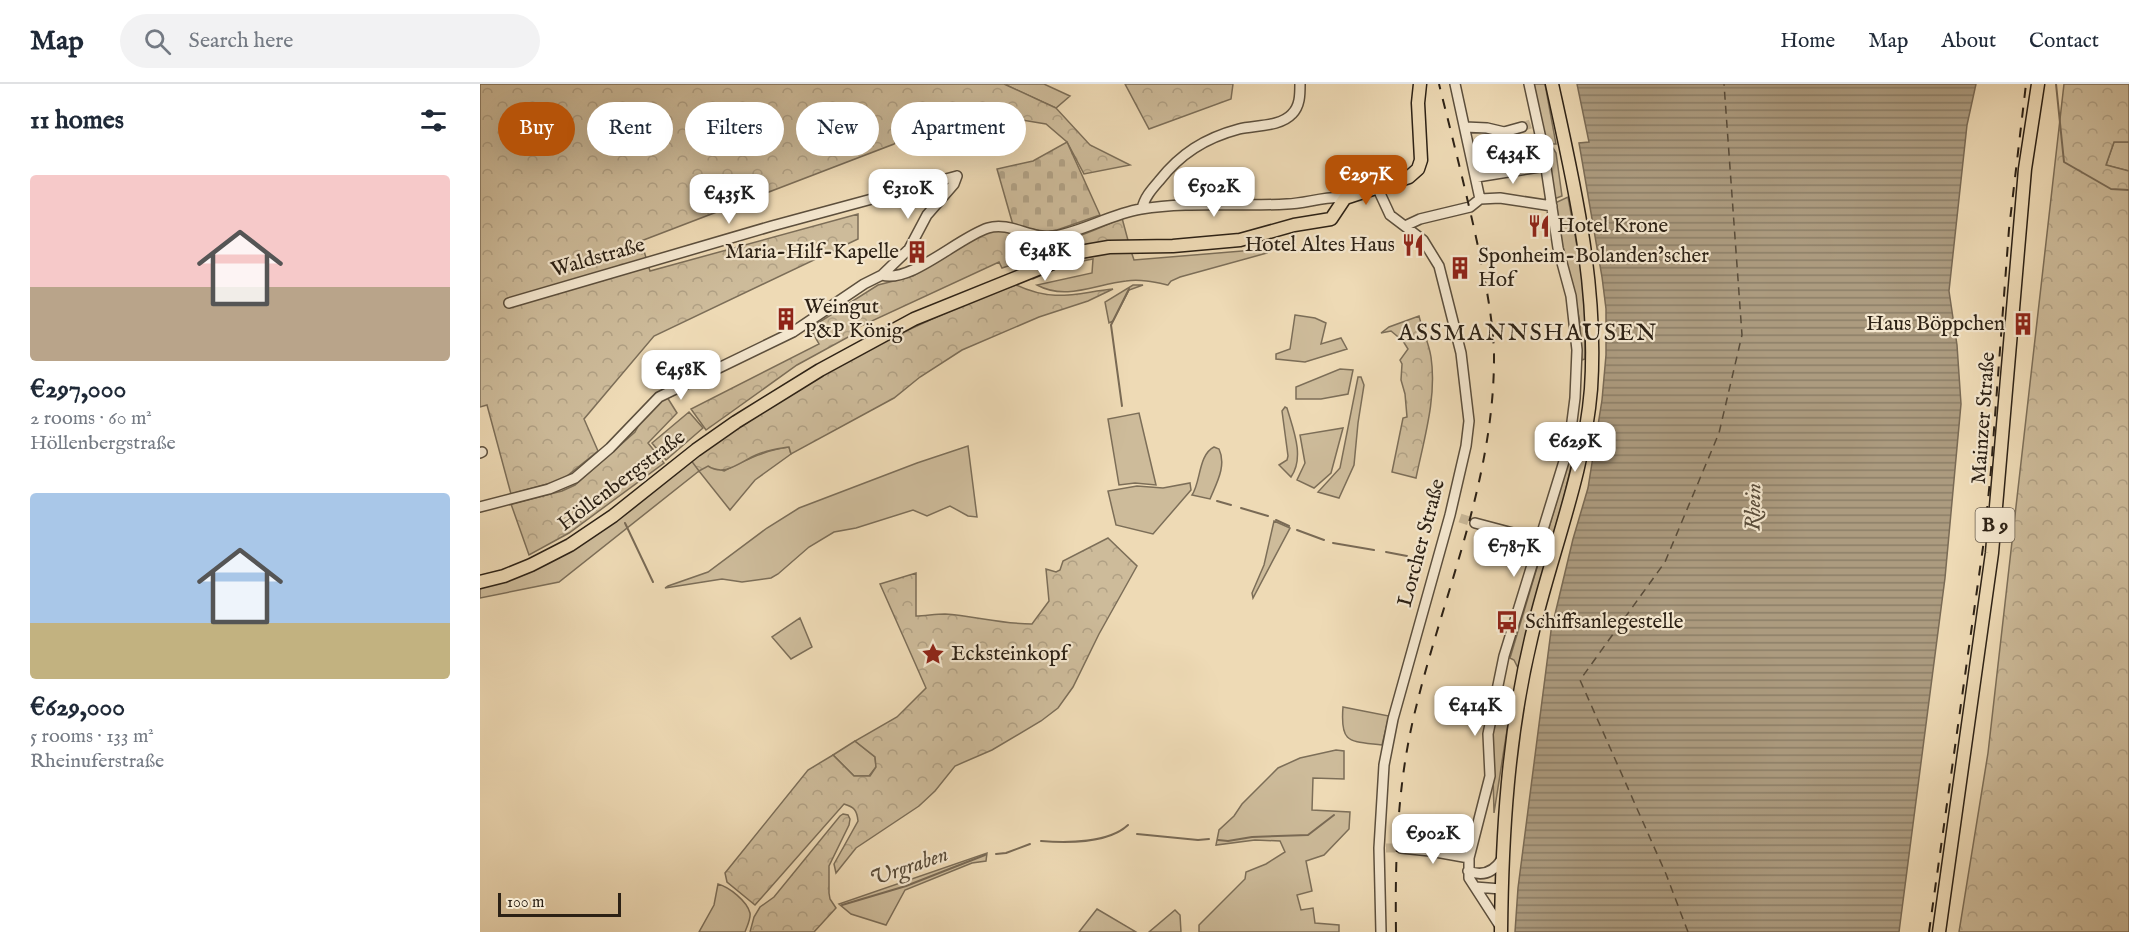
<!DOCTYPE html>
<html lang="en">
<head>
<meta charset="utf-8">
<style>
	body { margin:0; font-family:"IM FELL English",serif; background:#f2f2f3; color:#1f2937; height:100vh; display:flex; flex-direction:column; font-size:22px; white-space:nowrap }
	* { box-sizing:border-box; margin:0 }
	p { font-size:20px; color:#747a83 }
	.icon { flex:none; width:33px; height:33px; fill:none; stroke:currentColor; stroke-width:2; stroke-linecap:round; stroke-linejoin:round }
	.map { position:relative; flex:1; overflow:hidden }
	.drawer { display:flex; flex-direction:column; background:#fff; width:480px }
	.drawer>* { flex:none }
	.guide { position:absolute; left:18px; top:18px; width:570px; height:54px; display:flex; gap:12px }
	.scale { position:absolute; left:18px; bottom:15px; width:123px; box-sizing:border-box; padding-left:6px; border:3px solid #2c2115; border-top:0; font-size:16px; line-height:21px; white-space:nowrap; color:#2c2115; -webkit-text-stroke:4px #f4e7cf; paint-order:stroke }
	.price { position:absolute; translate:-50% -51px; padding:0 14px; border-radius:12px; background:#fff; color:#222; font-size:20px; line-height:39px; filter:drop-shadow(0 2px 3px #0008) }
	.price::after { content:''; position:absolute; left:50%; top:36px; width:18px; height:14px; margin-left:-9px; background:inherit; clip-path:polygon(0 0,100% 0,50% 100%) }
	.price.selected { background:#b45309; color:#fff }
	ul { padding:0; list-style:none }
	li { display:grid; align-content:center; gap:12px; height:318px; padding:0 30px }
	li span { display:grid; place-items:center; height:186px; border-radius:6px; color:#555 }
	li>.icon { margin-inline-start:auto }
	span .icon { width:108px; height:108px; fill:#fffc; stroke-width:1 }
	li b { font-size:26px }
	h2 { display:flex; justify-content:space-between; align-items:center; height:72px; padding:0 30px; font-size:26px }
	.chip { padding:0 21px; border-radius:27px; background:#fff; box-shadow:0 6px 24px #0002; font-size:21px; line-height:54px }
	.chip.selected { background:#b45309; color:#fff }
	header { display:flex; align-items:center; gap:36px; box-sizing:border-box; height:84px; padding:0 30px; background:#fff; border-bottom:2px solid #e0e1e3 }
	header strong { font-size:28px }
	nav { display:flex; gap:33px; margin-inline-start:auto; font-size:21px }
	.search { width:420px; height:54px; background:#f2f2f3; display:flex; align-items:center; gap:15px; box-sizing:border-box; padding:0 21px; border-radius:33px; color:#747a83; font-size:22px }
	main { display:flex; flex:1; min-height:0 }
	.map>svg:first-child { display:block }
</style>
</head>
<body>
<header>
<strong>Map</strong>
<div class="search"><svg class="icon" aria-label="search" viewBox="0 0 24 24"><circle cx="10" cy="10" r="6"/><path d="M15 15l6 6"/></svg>Search here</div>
<nav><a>Home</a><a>Map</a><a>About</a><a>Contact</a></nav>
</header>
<main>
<section class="drawer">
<h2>11 homes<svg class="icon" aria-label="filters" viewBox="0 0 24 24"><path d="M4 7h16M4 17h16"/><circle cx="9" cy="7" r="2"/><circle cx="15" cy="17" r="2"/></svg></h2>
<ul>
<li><span style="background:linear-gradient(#f6c9c9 60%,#b9a48a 0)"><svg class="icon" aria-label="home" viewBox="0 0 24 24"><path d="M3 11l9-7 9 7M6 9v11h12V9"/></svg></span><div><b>€297,000</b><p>2 rooms · 60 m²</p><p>Höllenbergstraße</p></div></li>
<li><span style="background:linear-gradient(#a9c7e8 70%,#c2b280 0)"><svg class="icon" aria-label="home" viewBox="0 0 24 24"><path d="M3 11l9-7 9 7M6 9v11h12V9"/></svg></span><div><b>€629,000</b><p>5 rooms · 133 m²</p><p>Rheinuferstraße</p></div></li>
</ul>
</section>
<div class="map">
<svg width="1649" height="848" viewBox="0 0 1649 848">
	<defs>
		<pattern id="forest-crowns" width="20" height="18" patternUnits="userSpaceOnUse" patternTransform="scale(1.5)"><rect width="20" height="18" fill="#cdbb9a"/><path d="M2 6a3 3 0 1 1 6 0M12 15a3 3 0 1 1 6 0" fill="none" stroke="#b0a084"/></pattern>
		<pattern id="cemetery-stones" width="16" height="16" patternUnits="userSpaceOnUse" patternTransform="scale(1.5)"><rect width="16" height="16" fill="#cdbb9a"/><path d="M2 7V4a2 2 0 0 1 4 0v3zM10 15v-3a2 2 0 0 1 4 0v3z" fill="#b0a084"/></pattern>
		<pattern id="water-rules" width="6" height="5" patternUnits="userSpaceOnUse" patternTransform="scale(1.5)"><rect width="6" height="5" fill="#ac9b7f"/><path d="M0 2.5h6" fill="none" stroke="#8c7e67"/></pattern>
	</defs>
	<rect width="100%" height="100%" fill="#eedab5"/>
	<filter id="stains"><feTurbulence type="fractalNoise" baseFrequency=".00333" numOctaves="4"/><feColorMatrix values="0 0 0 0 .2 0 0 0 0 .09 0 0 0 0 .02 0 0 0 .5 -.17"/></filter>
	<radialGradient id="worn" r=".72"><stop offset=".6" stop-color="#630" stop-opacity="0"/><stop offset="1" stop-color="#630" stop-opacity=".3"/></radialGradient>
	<path fill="#cdbb9a" stroke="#7c6e58" stroke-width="1.5" d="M524 0H564L590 12 576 24Z
		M1054 0H1065L1076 60H1066Z
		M1634 58H1649V87L1626 81Z
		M1068 64H1073L1076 69 1082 112 1074 115Z
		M1088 113 1101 184 1105 226V275L1102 276 1100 240 1094 205 1082 165 1075 119Z
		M786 165 787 169 700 193 691 197 688 201C674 198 661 195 646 197 616 200 586 217 557 201L612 189 613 175 587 180 553 195 551 194 586 176 625 168 651 167 654 176Z
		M653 201H663L649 206 633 237 629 239 625 218Z
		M815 231 835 234 846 239 841 260 861 254 867 265 825 278 796 275V270L810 265Z
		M860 285 873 286 868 310 841 315H816V303Z
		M878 293H881L884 301 878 339 874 381 859 414 838 408 860 384Z
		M805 323 807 324C813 345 825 373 811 393L799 381 807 376 808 372 802 327Z
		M209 328 223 344 186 376 172 359Z
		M659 329 676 401 655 399 639 401 628 335Z
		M1096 343 1092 378 1084 413 1056 511 1038 584 1034 576 1030 574 1089 376Z
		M863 344 851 389 834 404 817 396 825 379 820 351Z
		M488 362 497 433 488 432 470 422 447 432 433 426 376 444 354 448 329 463 298 490 291 494 262 498 242 495 185 504 188 502 228 488 287 444 319 424 437 379Z
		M309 363 311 370 275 396 250 426 219 387 79 498 0 514V503C27 495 57 487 82 472 127 446 169 407 210 375L244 387C266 376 285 366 309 363Z
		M734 363 739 365C747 382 736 400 730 415L712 411C721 398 718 371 734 363Z
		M710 399 711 406 673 450 636 441 628 407 657 402 683 404Z
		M794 437 810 444 773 514 772 509 784 481Z
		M320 534 332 563 311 575 292 553Z
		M863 623 909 632 902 661C869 657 860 660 863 623Z
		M1018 624 1030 627 1014 729 1012 652Z
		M375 657 395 673 396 683 389 692H374L353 671Z
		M856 666 864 667V695L833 694 832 726 870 728 869 745 844 771 826 777 832 807 817 811 821 826 833 824 835 839 859 841V848H719V841L765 795 766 788 786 780 805 768 800 757 775 756 736 761 739 746 754 732 762 720 798 684 820 674Z
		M507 769 506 777 492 779 425 806 406 841 371 830 359 820Z
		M238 800C249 803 267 817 270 829 271 835 267 842 265 848H219L234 821Z
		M617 825 656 848H599Z
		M695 826 700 831 701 848H669Z"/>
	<path fill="url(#forest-crowns)" stroke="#7c6e58" stroke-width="1.5" d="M0 0H524L576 24 610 61 650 81 604 90 587 58 566 40 451 21 414 60 161 157 170 187 378 130V155L174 252 104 335 118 367 82 396 31 410 7 321 0 323Z
		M645 0H753L751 15 669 45Z
		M1584 0H1649V58H1634L1626 81 1649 87V848H1479L1508 669Z
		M642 134 649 160 546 185 528 182 522 184 519 178 370 247 372 251 317 281 226 346 211 325 339 260 330 244 398 201 433 192 492 156 511 147 521 146 545 153V168H559L560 157C588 160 617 145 642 134Z
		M536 201C575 219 595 209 633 205L608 217 559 233 482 266 440 293 414 314 311 370 309 363C297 365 287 366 276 371 260 378 245 393 228 382L219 387 210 375C282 324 358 278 439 241 471 226 503 212 536 201Z
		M939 232C942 245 949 259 951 273 957 313 944 355 936 394L912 388 923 334 927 333 925 310 921 296 922 280 920 276 928 265 923 257 911 247 901 249 909 243Z
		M187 313 197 329 168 359 184 379 89 449 49 471 31 420 82 407 95 401 155 348C163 332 173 323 187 313Z
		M628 454 657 482 619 550 593 603 578 624 561 637 512 666 475 682 455 707 439 722 376 764 356 789 354 780 378 737C377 726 374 723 364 720L275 821 247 798 245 789 328 686 353 671 374 692H390L396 683 395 673 375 657 417 633 446 604 400 500 436 489V532C445 532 455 530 465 530 494 532 522 540 552 540L569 517 566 485 576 488 580 486 583 477Z
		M363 730 368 731 370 735 369 741 349 782V809L350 815 356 824 334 848H270L274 833 280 823 294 813 360 732Z"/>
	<path fill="url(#cemetery-stones)" stroke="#7c6e58" stroke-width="1.5" d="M587 58 620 131 577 146 565 148 533 141 517 85 553 77Z"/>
	<path fill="url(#water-rules)" stroke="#796a55" stroke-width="1.5" d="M1097 0H1496L1487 41 1469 207 1477 261 1481 320 1465 494 1419 848H1035L1038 804 1071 547 1093 455 1108 404 1122 316 1126 271V225L1122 193 1099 59 1109 58Z"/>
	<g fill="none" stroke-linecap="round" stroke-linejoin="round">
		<path stroke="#796a55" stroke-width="2" d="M1576 0 1584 78 1631 105 1649 106
			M642 322 631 241 649 205
			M737 417 751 421
			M761 424 788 432
			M796 436 809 442
			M145 439 173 498
			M817 446 844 456
			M853 459 894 466
			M906 468 927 472
			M657 750 718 756 729 755
			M738 756 748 757 772 753 828 751 854 731
			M561 757C587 759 629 759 648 741
			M516 770 526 769 550 760
			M362 821 426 802 505 771"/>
		<path stroke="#594c3a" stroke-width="1.5" stroke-dasharray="8 6" stroke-linecap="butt" d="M1208 848 1186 790 1100 596 1185 478 1239 349 1262 251 1244 0"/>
		<path stroke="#c7b595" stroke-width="9" stroke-dasharray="9 4.5" stroke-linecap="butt" d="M1042 43 1053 39
			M980 434 995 439
			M906 764H921"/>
		<g stroke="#5c4f3d" stroke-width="12">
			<path id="minor" d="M975 0 1000 115
				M985 43 1007 44 1024 48 1042 43
				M997 93 1066 82
				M897 103 910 131 943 156 959 182 981 269 989 337 986 362 970 431 913 635 904 681 899 764 901 848
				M662 125C664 114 672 105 679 97 700 70 725 54 759 45 775 41 800 43 812 30 820 22 820 11 820 0
				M925 142 940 135 990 123 1000 115 1020 114 1072 122
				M402 191C430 200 479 153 508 144 530 137 552 156 575 152 604 147 631 130 661 125 709 117 759 123 807 120 824 120 849 111 865 114
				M29 219 292 142 477 92
				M0 369 2 368
				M0 423 69 405 95 394 130 364 179 313 313 248 384 200 402 191 429 165 447 131 474 100 477 92
				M995 439 1059 456
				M921 764 950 767 989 774
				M988 787C1003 793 1014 788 1022 775
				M995 803 1021 805
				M1020 842 989 794V774L1010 692 1008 650 1024 572 1089 361 1095 314 1097 266 1091 212 1078 164 1063 64 1049 0"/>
		</g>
		<g stroke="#2c2115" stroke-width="15">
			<path id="major" d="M0 498 24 492 51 481 90 461 133 432 216 366 256 338 340 286 434 235 600 168 629 163 693 162 760 156 814 141 851 135 865 114 929 93 938 85 941 76 938 19 940 0
				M1021 848C1022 750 1028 651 1051 555 1070 472 1104 391 1111 305 1118 201 1094 100 1072 0
				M1459 848 1512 469 1545 85 1558 0"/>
		</g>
		<use href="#minor" stroke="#f4e7cf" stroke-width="9"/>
		<use href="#major" stroke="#eedab5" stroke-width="12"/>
		<path stroke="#2c2115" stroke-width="2" stroke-dasharray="10 10" stroke-linecap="butt" d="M916 848C915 776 917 706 933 636 961 514 1015 398 1014 270 1013 236 1006 201 999 167 987 111 973 56 959 0
			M1449 848 1504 456 1511 386 1529 145 1546 0"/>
	</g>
	<defs>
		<g id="restaurant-bare" transform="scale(1.8)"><path d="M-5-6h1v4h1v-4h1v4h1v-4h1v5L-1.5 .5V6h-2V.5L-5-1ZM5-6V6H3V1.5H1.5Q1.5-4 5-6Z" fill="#8f2418" stroke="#f4e7cf" stroke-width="2.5" paint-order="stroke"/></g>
		<g id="building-bare" transform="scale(1.8)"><path d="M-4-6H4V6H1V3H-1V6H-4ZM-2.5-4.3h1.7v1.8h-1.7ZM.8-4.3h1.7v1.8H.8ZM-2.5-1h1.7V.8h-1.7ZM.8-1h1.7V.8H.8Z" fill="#8f2418" stroke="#f4e7cf" stroke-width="2.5" paint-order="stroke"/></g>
		<g id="bus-bare" transform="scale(1.8)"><path d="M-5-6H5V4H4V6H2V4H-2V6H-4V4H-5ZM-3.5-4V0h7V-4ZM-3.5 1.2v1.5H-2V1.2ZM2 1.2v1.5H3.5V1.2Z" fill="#8f2418" stroke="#f4e7cf" stroke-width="2.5" paint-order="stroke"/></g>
		<g id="sight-bare" transform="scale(1.8)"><path d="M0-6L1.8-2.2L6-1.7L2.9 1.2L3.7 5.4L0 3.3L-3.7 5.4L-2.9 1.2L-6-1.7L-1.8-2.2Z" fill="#8f2418" stroke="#f4e7cf" stroke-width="2.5" paint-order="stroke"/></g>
	</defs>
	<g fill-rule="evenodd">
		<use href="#restaurant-bare" x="1059" y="142"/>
		<use href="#restaurant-bare" x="933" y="161"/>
		<use href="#building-bare" x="437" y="168"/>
		<use href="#building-bare" x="980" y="184"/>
		<use href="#building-bare" x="306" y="235"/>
		<use href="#building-bare" x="1543" y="240"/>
		<use href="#bus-bare" x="1027" y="538"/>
		<use href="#sight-bare" x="453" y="570"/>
	</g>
	<g text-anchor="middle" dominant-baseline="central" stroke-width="4.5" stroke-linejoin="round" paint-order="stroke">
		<rect fill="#f4e7cf" stroke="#685c4d" stroke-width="1.5" x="1495.5" y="424" width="39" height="34" rx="4.5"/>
		<g font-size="20" font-weight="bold" fill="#2c2115">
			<text x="1515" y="441">B 9</text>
		</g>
		<g font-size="21" fill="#2c2115" stroke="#f4e7cf" text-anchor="start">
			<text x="1077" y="142">Hotel Krone</text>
			<text x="915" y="161" text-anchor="end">Hotel Altes Haus</text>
			<text x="419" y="168" text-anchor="end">Maria-Hilf-Kapelle</text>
			<text x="998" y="172">Sponheim-Bolanden’scher<tspan x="998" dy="24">Hof</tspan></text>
			<text x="324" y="223">Weingut<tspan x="324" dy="24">P&amp;P König</tspan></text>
			<text x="1525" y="240" text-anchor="end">Haus Böppchen</text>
			<text x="1045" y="538">Schiffsanlegestelle</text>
			<text x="471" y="570">Ecksteinkopf</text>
		</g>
		<g font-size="21" fill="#2c2115" stroke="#f4e7cf">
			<text transform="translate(118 174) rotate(-16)">Waldstraße</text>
			<text transform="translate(1504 334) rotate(-86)">Mainzer Straße</text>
			<text transform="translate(142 397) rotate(-37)">Höllenbergstraße</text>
			<text transform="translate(942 459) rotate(-75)">Lorcher Straße</text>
		</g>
		<g font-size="22" font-style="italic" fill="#594c3a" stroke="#f4e7cf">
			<text transform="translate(1274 423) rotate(-89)">Rhein</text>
			<text transform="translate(429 783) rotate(-19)">Urgraben</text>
		</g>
		<g font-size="24" letter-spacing="1.5" fill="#2c2115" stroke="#f4e7cf">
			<text x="1048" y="249">ASSMANNSHAUSEN</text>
		</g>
	</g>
	<rect width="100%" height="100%" filter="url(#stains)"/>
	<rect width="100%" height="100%" fill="url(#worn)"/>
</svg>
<div class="scale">100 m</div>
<b class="price" style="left:1033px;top:101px">€434K</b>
<b class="price selected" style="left:886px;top:122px">€297K</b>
<b class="price" style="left:734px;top:134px">€502K</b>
<b class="price" style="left:428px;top:136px">€310K</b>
<b class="price" style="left:249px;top:141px">€435K</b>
<b class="price" style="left:565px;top:198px">€348K</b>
<b class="price" style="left:201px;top:317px">€458K</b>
<b class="price" style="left:1095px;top:389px">€629K</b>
<b class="price" style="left:1034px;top:494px">€787K</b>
<b class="price" style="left:995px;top:653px">€414K</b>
<b class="price" style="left:953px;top:781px">€902K</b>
<div class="guide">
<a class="chip selected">Buy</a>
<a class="chip">Rent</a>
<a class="chip">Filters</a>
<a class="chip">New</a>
<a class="chip">Apartment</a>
</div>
</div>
</main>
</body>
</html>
